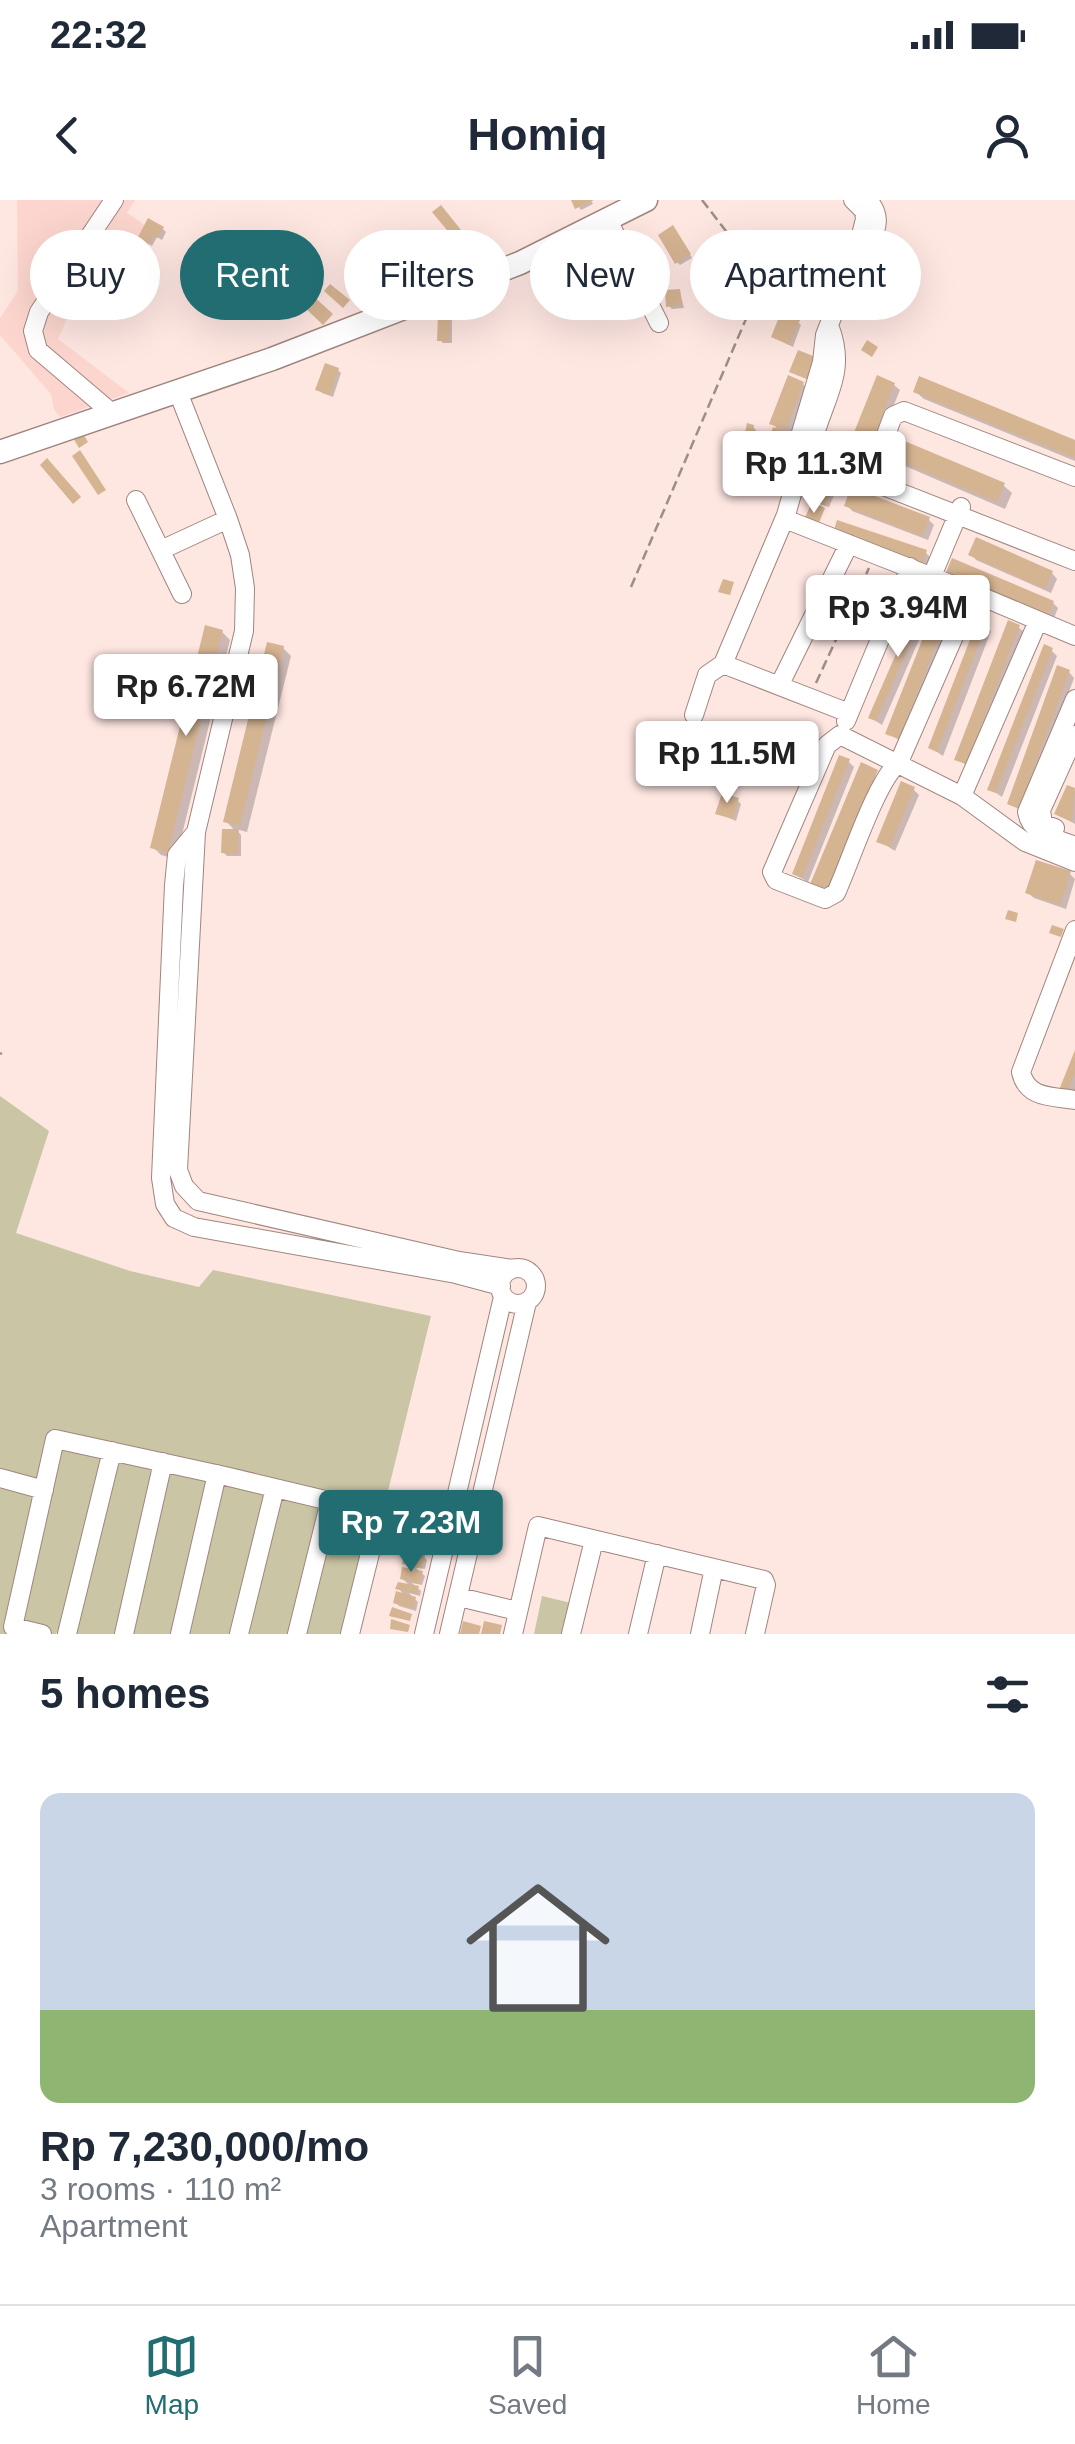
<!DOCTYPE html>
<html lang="en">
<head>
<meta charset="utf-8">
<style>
	body { margin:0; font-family:Helvetica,sans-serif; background:#f2f2f3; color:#1f2937; height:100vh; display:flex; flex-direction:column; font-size:38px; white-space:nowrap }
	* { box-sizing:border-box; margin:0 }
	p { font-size:32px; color:#747a83 }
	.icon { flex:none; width:55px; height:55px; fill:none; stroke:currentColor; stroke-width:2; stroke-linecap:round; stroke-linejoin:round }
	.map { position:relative; height:1434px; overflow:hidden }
	.drawer { display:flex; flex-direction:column; background:#fff; flex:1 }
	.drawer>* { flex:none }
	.top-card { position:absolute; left:30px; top:30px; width:1015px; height:90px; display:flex; gap:20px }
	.price { position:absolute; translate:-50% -85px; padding:0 22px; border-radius:10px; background:#fff; color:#222; font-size:32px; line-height:65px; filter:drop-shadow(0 2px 5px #0008) }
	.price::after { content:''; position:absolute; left:50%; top:60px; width:30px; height:22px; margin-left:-15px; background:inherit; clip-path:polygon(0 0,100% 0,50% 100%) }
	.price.active { background:#216d71; color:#fff }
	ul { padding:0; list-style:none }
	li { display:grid; align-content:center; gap:20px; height:530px; padding:0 40px }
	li+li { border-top:2px solid #e0e1e3 }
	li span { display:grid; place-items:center; height:310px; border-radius:20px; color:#555 }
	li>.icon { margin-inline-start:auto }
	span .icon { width:180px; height:180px; fill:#fffc; stroke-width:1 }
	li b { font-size:42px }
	h2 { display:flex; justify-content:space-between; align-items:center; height:120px; padding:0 40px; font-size:42px }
	.chip { padding:0 35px; border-radius:45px; background:#fff; box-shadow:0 10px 40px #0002; font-size:35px; line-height:90px }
	.chip.active { background:#216d71; color:#fff }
	.status { display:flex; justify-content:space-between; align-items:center; height:70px; padding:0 50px; background:#fff; direction:ltr }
	.status svg { height:28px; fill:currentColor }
	header { display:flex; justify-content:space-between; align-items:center; height:130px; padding:0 40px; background:#fff; font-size:45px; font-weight:700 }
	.tabs { display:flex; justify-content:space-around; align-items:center; height:140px; border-top:2px solid #e0e1e3; background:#fff; font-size:28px; color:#747a83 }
	.tabs a { display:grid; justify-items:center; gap:5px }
	.tabs .active { color:#216d71 }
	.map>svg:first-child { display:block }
</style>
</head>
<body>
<div class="status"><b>22:32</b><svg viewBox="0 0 49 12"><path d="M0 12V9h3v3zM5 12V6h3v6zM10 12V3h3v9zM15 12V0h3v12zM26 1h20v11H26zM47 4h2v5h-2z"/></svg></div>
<header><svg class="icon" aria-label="back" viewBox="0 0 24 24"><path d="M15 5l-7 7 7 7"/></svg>Homiq<svg class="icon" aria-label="person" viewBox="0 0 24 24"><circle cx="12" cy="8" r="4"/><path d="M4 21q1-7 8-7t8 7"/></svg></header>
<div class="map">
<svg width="1075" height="1434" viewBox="0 0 1075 1434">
	<rect width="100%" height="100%" fill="#fee6e1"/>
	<path fill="#fcd6ce" d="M17 0H135L127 13 152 30 140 49 137 81 110 97 74 102 58 139 129 193 60 217 54 209 51 194 0 135V118L18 91Z"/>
	<path fill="#cac5a4" d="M0 896 49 931 16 1033 130 1071 199 1087 213 1070 431 1116 353 1434H75L58 1430 56 1434H0Z
		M542 1396 571 1403 564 1434H534Z"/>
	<path fill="#0003" d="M574 0H591L593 4 581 10Z
		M163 29 166 32 162 40 157 37 152 46 143 41Z
		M676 31 692 58 680 65 677 62Z
		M589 50 613 95 604 100 599 94Z
		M680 92 684 108 672 109 669 106Z
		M449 116 452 120V143H443L440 140Z
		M798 122 801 125 793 147 774 137Z
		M338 170 341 173 333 197 322 193 318 189Z
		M803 184 808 189 790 237 793 239 787 254 770 245 776 227 772 223Z
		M894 185 900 190 873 256 858 250 852 244Z
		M916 192 1075 242V261L924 199Z
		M753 227 756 230 753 249 748 248 740 238 747 236Z
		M890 255 1004 286 1012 293 1005 309 898 263Z
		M834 283 838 286 829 307 820 304 817 300Z
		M847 305 928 319 934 325 928 340 852 311Z
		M841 338 925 352 931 358 928 367Z
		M971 354 1052 373 1057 379 1051 393 976 360Z
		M949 371 1053 403 1058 408 1054 418 955 377Z
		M926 404 932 410 882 525 871 518Z
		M950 408 958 416 907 545 888 533Z
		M986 425 991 431 943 556 931 548Z
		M1018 427 1024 432 971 568 957 559Z
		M222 432 230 440 176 659 161 655 153 647Z
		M283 448 291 456 247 632 236 629 241 635V656H227L223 652 236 632 226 621Z
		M1051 450 1057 456 1002 597 990 589Z
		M1069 472 1074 478 1025 613 1010 603Z
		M848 561 854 567 808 682 794 674Z
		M1068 588 1075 591V624L1057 614Z
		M913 589 919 595 895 651 879 641Z
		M738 601 741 604 736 621 718 613Z
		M1070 674 1075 679 1066 709 1034 698 1028 693Z
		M1075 856V892L1062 889Z
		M424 1357 427 1360 425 1369 416 1368 425 1376 422 1385 412 1383 421 1391 420 1396 409 1393 418 1402 416 1411 399 1406 396 1403 406 1397 398 1388 411 1387 402 1378 413 1371 404 1363Z"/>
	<path fill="#d5b492" d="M571 0H594L575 9Z
		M441 5 465 35 456 41 432 12Z
		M148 18 164 27 158 38 153 36 148 45 137 39Z
		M673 25 691 54 675 64 658 35Z
		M604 40 641 100 630 107 593 47Z
		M589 47 610 90 597 96 576 54Z
		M330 84 350 100 343 108 324 91Z
		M680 89 682 105 666 107 665 90Z
		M312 95 333 114 323 125 302 105Z
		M805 103 814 109 808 117 800 111Z
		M781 112 800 120 789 145 771 137Z
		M438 114H450L449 141H437Z
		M867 140 878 147 872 157 861 150Z
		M798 150 818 158 809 180 789 172Z
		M325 163 339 168 330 195 315 190Z
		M788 175 804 182 786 230 769 224Z
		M877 175 895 183 868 252 849 245Z
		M919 176 1075 240V258L913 192Z
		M747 223 754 225 751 247 742 246 743 239H737L738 232 745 233Z
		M773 227 791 234 784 253 767 246Z
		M82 232 88 242 79 248 73 238Z
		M895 237 1005 283 997 302 887 256Z
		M80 250 106 290 98 295 72 256Z
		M47 258 81 297 73 304 40 265Z
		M823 276 836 281 826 306 814 301Z
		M851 287 930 317 922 336 844 306Z
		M812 302 825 308 816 330 802 324Z
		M837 320 927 350 923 363 833 333Z
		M976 337 1053 371 1045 389 968 355Z
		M952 358 1054 401 1048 415 946 372Z
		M723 379 734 382 730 395 718 392Z
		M920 399 928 402 876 521 868 518Z
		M938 400 951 406 899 539 885 534Z
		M978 419 987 423 937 552 928 548Z
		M1008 420 1020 425 966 564 954 560Z
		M205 425 223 430 168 653 150 648Z
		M267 442 284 446 240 626 223 622Z
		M1044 444 1053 448 996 593 987 590Z
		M1057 465 1070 470 1019 609 1007 604Z
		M732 552 743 558 740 566 729 560Z
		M839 555 850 559 802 678 792 674Z
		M861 562 878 570 826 697 808 689Z
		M901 581 915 587 890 647 876 642Z
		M1067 585 1075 588 1072 622 1054 614Z
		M722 593 739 598 733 619 715 614Z
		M222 629H239L238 654 221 653Z
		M1036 660 1071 671 1060 705 1025 693Z
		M1008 710 1018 713 1016 722 1005 719Z
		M1052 725 1064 729 1061 737 1049 733Z
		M1075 850V874L1067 893 1059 890Z
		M404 1350 425 1355 422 1368 402 1364Z
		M402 1367 423 1371 419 1384 400 1379Z
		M398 1382 419 1386 417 1394 395 1389Z
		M396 1391 416 1397 413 1409 393 1403Z
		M392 1407 412 1414 410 1421 389 1416Z
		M391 1419 410 1425 408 1432 390 1429Z
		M463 1421 481 1426 479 1434H460Z
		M484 1421 502 1425 500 1434H481Z"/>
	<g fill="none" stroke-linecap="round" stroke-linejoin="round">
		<g stroke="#a0857f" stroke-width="20">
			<path id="minor" d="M853 0 864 11 865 19 855 59 825 135 822 162 800 236V247L817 260 1075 361
				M608 20 659 123
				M855 58C872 41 887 22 868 0
				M830 128C847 173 824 198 813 241L818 250 832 256
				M178 192 228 319 240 355 245 388 244 431 196 632 178 970 184 986 198 1001 459 1061 513 1069
				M112 213 38 150 33 131 39 112 114 0
				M812 244 798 273 786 315 790 321 973 393
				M872 272 893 216 904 211 1075 277
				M136 300 182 394
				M786 315 723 464 849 513
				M161 350 228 319
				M932 376 961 307
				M1075 436 973 393 899 562C876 581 850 663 836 693L825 699 776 680 772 672 827 545 840 535 962 596 1025 642 1075 662
				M780 484 849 344
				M1075 499 1027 612C1031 635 1056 638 1075 646
				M694 515 707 475 723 464
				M846 521 910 367
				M962 596 1038 421
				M1055 628 1043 624 1041 610 1075 535
				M196 632 177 655 174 685 161 978 165 1004 174 1018 194 1027 456 1074 501 1086
				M1075 730 1021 872C1027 899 1052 896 1075 900
				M500 1086a18 18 0 1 1 36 0a18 18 0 1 1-36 0Z
				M0 1278 44 1290
				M459 1397 517 1411
				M42 1434 13 1427 55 1239 225 1276 447 1329 471 1331
				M67 1434 112 1251
				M124 1434 163 1262
				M180 1434 217 1274
				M239 1434 275 1288
				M297 1434 330 1301
				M350 1434 380 1313
				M424 1434 503 1097
				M449 1434 527 1102
				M513 1434 538 1326 764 1380 766 1385 755 1434
				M571 1434 594 1340
				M638 1434 657 1354
				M700 1434 714 1368"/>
		</g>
		<g stroke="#a0857f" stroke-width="25">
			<path id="major" d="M0 252 272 159 520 63 646 0"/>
		</g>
		<path stroke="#9d8c88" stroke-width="2.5" stroke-dasharray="10 5" stroke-linecap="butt" d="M631 387 755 98 753 66 702 0
			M816 483 869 368
			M0 853 2 854"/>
		<use href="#minor" stroke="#fff" stroke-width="18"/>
		<use href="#major" stroke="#fff" stroke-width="22"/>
	</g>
</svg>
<b class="price" style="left:814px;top:316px">Rp 11.3M</b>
<b class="price" style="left:898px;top:460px">Rp 3.94M</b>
<b class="price" style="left:186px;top:539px">Rp 6.72M</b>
<b class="price" style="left:727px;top:606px">Rp 11.5M</b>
<b class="price active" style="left:411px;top:1375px">Rp 7.23M</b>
<div class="top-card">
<a class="chip">Buy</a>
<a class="chip active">Rent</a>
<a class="chip">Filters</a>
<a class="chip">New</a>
<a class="chip">Apartment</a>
</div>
</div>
<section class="drawer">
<h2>5 homes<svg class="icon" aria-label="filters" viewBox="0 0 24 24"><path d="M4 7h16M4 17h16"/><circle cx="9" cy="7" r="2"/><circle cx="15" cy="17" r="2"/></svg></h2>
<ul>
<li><span style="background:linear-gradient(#c9d6e8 70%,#8fb573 0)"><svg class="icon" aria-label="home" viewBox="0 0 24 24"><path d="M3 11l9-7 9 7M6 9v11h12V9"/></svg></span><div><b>Rp 7,230,000/mo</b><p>3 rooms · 110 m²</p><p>Apartment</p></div></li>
</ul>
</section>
<nav class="tabs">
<a class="active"><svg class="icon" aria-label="map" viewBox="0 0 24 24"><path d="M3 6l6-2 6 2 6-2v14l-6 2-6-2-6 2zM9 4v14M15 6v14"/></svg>Map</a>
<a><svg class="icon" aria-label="saved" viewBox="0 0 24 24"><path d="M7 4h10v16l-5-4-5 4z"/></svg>Saved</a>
<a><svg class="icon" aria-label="home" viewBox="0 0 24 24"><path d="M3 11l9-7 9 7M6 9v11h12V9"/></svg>Home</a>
</nav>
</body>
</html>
